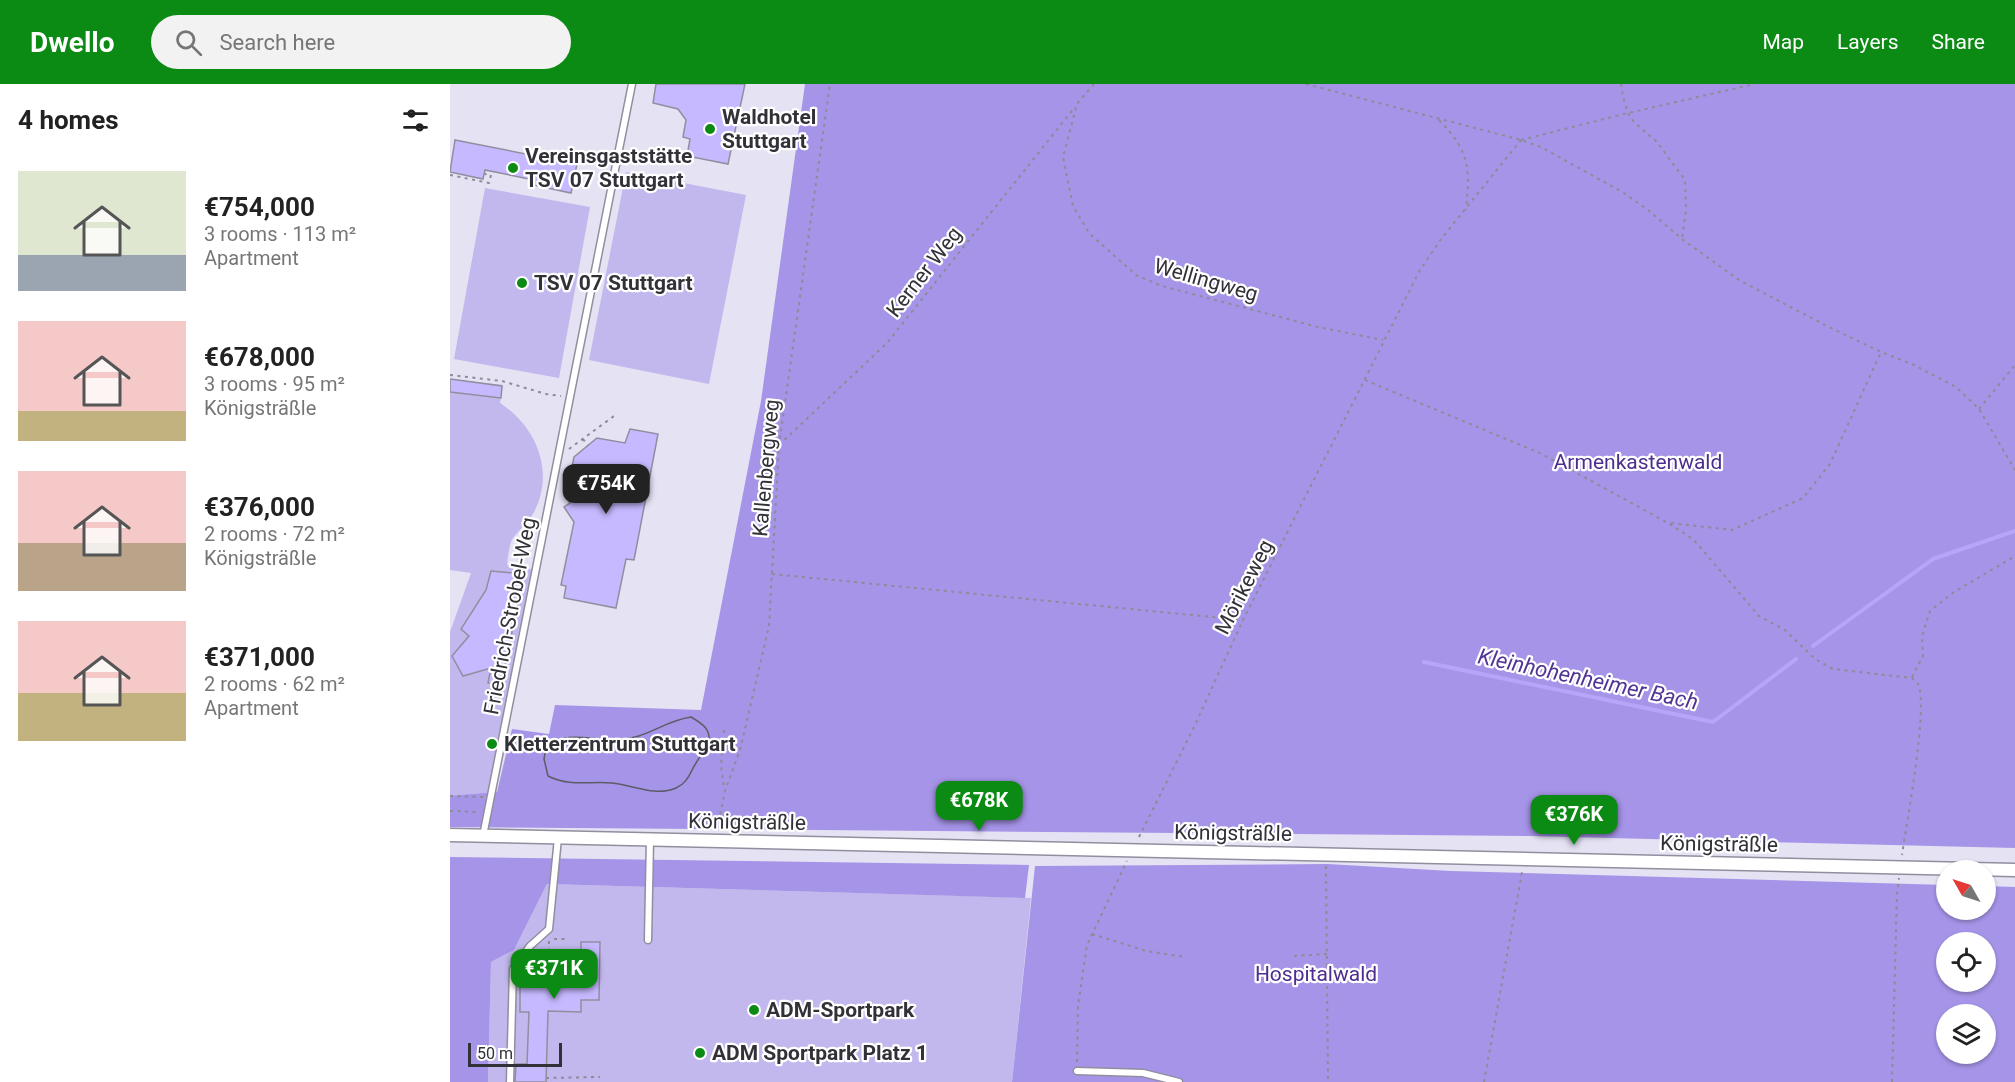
<!DOCTYPE html>
<html lang="en">
<head>
<meta charset="utf-8">
<style>
	body { margin:0; font-family:Roboto,sans-serif; background:#f2f2f2; color:#222; height:100vh; display:flex; flex-direction:column; font-size:22px; white-space:nowrap }
	* { box-sizing:border-box; margin:0 }
	p { font-size:20px; color:#767676 }
	.icon { flex:none; width:33px; height:33px; fill:none; stroke:currentColor; stroke-width:2; stroke-linecap:round; stroke-linejoin:round }
	.map { position:relative; flex:1; overflow:hidden }
	.details { display:flex; flex-direction:column; background:#fff; width:450px }
	.details>* { flex:none }
	.needle { width:39px; rotate:309deg }
	.fabs { position:absolute; left:1486px; top:776px; display:grid; gap:12px }
	.fabs a { display:grid; place-items:center; width:60px; height:60px; border-radius:50%; background:#fff; box-shadow:0 2px 4px #0004; font-size:30px }
	.scale { position:absolute; left:18px; bottom:15px; width:94px; box-sizing:border-box; padding-left:6px; border:3px solid #333138; border-top:0; font-size:16px; line-height:21px; white-space:nowrap; color:#333138; -webkit-text-stroke:4px #fff; paint-order:stroke }
	.price { position:absolute; translate:-50% -51px; padding:0 14px; border-radius:12px; background:#0c8b14; color:#fff; font-size:20px; line-height:39px; filter:drop-shadow(0 2px 3px #0008) }
	.price::after { content:''; position:absolute; left:50%; top:36px; width:18px; height:14px; margin-left:-9px; background:inherit; clip-path:polygon(0 0,100% 0,50% 100%) }
	.price.on { background:#222; color:#fff }
	ul { padding:0; list-style:none }
	li { display:flex; align-items:center; gap:18px; height:150px; padding:0 18px }
	li span { display:grid; place-items:center; flex:none; width:168px; height:120px; border-radius:0px; color:#555 }
	li>.icon { margin-inline-start:auto }
	span .icon { width:72px; height:72px; fill:#fffc; stroke-width:1 }
	li b { font-size:26px }
	h2 { display:flex; justify-content:space-between; align-items:center; height:72px; padding:0 18px; font-size:26px }
	header { display:flex; align-items:center; gap:36px; box-sizing:border-box; height:84px; padding:0 30px; background:#0c8b14; color:#fff }
	header strong { font-size:28px }
	nav { display:flex; gap:33px; margin-inline-start:auto; font-size:21px }
	.search { width:420px; height:54px; background:#f2f2f2; display:flex; align-items:center; gap:15px; box-sizing:border-box; padding:0 21px; border-radius:33px; color:#767676; font-size:22px }
	main { display:flex; flex:1; min-height:0 }
	.map>svg:first-child { display:block }
</style>
</head>
<body>
<header>
<strong>Dwello</strong>
<div class="search"><svg class="icon" aria-label="search" viewBox="0 0 24 24"><circle cx="10" cy="10" r="6"/><path d="M15 15l6 6"/></svg>Search here</div>
<nav><a>Map</a><a>Layers</a><a>Share</a></nav>
</header>
<main>
<section class="details">
<h2>4 homes<svg class="icon" aria-label="filters" viewBox="0 0 24 24"><path d="M4 7h16M4 17h16"/><circle cx="9" cy="7" r="2"/><circle cx="15" cy="17" r="2"/></svg></h2>
<ul>
<li><span style="background:linear-gradient(#dfe7d0 70%,#9aa5b1 0)"><svg class="icon" aria-label="home" viewBox="0 0 24 24"><path d="M3 11l9-7 9 7M6 9v11h12V9"/></svg></span><div><b>€754,000</b><p>3 rooms · 113 m²</p><p>Apartment</p></div></li>
<li><span style="background:linear-gradient(#f6c9c9 75%,#c2b280 0)"><svg class="icon" aria-label="home" viewBox="0 0 24 24"><path d="M3 11l9-7 9 7M6 9v11h12V9"/></svg></span><div><b>€678,000</b><p>3 rooms · 95 m²</p><p>Königsträßle</p></div></li>
<li><span style="background:linear-gradient(#f6c9c9 60%,#b9a48a 0)"><svg class="icon" aria-label="home" viewBox="0 0 24 24"><path d="M3 11l9-7 9 7M6 9v11h12V9"/></svg></span><div><b>€376,000</b><p>2 rooms · 72 m²</p><p>Königsträßle</p></div></li>
<li><span style="background:linear-gradient(#f6c9c9 60%,#c2b280 0)"><svg class="icon" aria-label="home" viewBox="0 0 24 24"><path d="M3 11l9-7 9 7M6 9v11h12V9"/></svg></span><div><b>€371,000</b><p>2 rooms · 62 m²</p><p>Apartment</p></div></li>
</ul>
</section>
<div class="map">
<svg width="1565" height="998" viewBox="0 0 1565 998">
	<rect width="100%" height="100%" fill="#e5e2f4"/>
	<path fill="#c2b8ed" d="M176 88 296 111 259 300 139 276Z
		M35 104 140 123 109 294 4 275Z
		M0 295 53 301 50 319C87 343 105 388 84 428 78 439 70 445 63 454 59 460 58 473 57 481L86 486 42 713 0 712V548L21 489 0 486Z
		M97 800 581 814 562 998H38L41 878 64 866Z"/>
	<path fill="#a694e8" fill-rule="evenodd" d="M355 0H1565V764L1080 752 0 743V712L47 708 62 645 99 650 105 621 251 626 311 317Z
		M0 773 579 781 575 814 97 800 64 866 41 878 38 998H0Z
		M877 780 1001 787 1497 801V825H1536V802L1565 803V998H562L585 782ZM1497 858H1536V897H1497ZM1497 930H1536V969H1497Z"/>
	<g fill="none" stroke-linecap="round" stroke-linejoin="round">
		<path stroke="#b7a5fa" stroke-width="4" d="M1363 562 1483 475 1565 447
			M974 578 1263 638 1346 575"/>
	</g>
	<path fill="#c7b9ff" stroke="#918e9f" stroke-width="1.5" fill-rule="evenodd" d="M206 0H295L278 80 237 72 240 55 233 53 236 36 228 25 203 19Z
		M5 56 127 80 121 109 83 101 84 96 35 86 33 95 0 88Z
		M0 295 52 302 51 314 0 308Z
		M180 345 208 350 184 476 176 475 166 524 114 514 116 502 111 501 124 438 114 423 120 419 116 413 124 373 147 354 175 359ZM154 386 167 389 173 397 169 415 143 410 146 392Z
		M41 487 74 490 51 601 38 599 41 584 13 592 2 572 19 552 11 545 36 506Z
		M131 858H150L149 916H131V928L98 927 96 998H65L66 980H77L79 928H70V896H73L74 879 83 878V871L87 868H92L96 873H131Z"/>
	<g fill="none" stroke-linecap="round" stroke-linejoin="round">
		<g stroke="#918e9e" stroke-width="9">
			<path id="service" d="M33 752 182 0
				M198 856 200 756
				M627 987 693 989 729 998
				M60 998 63 885 80 862 99 845 108 754"/>
		</g>
		<g stroke="#918e9e" stroke-width="15">
			<path id="minor" d="M0 751 1565 786"/>
		</g>
		<path stroke="#8d8b97" stroke-width="2" stroke-dasharray="3 4.5" stroke-linecap="butt" d="M644 0 627 20 613 73 623 122 639 149 686 191 712 202 868 243 933 256
			M856 0 1071 56 1091 63 1174 109 1198 126 1232 155 1289 196 1373 240 1431 268 1464 281 1506 303 1529 325 1565 386
			M1171 0 1173 13 1178 29 1184 38 1207 58 1235 96 1236 126 1232 155
			M989 36C1020 68 1020 83 1016 126
			M1071 56 1178 29 1305 0
			M0 91 39 99 41 91 35 90
			M0 291 52 297 96 310 111 312
			M915 296 1092 370 1218 439 1243 455 1309 532 1335 546 1365 575 1383 585 1462 594C1464 596 1467 598 1468 600 1479 622 1456 741 1452 771
			M1529 325 1565 281
			M133 355 138 362
			M329 361 437 259 625 23
			M119 365 164 332
			M1221 439 1282 446 1353 414 1380 380 1431 268
			M322 490 793 536
			M1462 593 1473 572 1472 552 1480 527 1504 508 1565 472
			M274 646 271 681 274 704
			M0 712 33 713
			M0 727 29 728
			M267 745 275 707 290 666 319 542 329 361 380 0
			M689 753 745 641 793 536 970 186 991 155 1071 56
			M876 782 878 998
			M642 850 696 867 735 873
			M104 855H119
			M844 872 877 870
			M72 893 98 894 99 857
			M627 978 628 922 637 861 677 777
			M96 994 150 993
			M1034 998 1072 788
			M1442 998 1447 809 1449 794"/>
		<use href="#service" stroke="#fff" stroke-width="6"/>
		<use href="#minor" stroke="#fff" stroke-width="12"/>
		<path stroke="#5e5c66" stroke-width="1.5" d="M241 633C253 640 261 645 259 660 255 667 250 672 246 679 240 688 238 699 226 704 205 713 183 701 162 699 140 697 119 703 98 692L94 675 96 664C115 645 142 657 166 656 197 655 213 637 241 633Z"/>
	</g>
	<g fill="#0c8b14" stroke="#fff" stroke-width="2">
		<circle cx="260" cy="45" r="6"/>
		<circle cx="63" cy="84" r="6"/>
		<circle cx="72" cy="199" r="6"/>
		<circle cx="42" cy="660" r="6"/>
		<circle cx="304" cy="926" r="6"/>
		<circle cx="250" cy="969" r="6"/>
	</g>
	<g text-anchor="middle" dominant-baseline="central" stroke-width="4.5" stroke-linejoin="round" paint-order="stroke">
		<g font-size="21" font-weight="bold" fill="#333138" stroke="#fff" text-anchor="start">
			<text x="272" y="33">Waldhotel<tspan x="272" dy="24">Stuttgart</tspan></text>
			<text x="75" y="72">Vereinsgaststätte<tspan x="75" dy="24">TSV 07 Stuttgart</tspan></text>
			<text x="84" y="199">TSV 07 Stuttgart</text>
			<text x="54" y="660">Kletterzentrum Stuttgart</text>
			<text x="316" y="926">ADM-Sportpark</text>
			<text x="262" y="969">ADM Sportpark Platz 1</text>
		</g>
		<g font-size="21" fill="#333138" stroke="#fff">
			<text transform="translate(474 188) rotate(-52)">Kerner Weg</text>
			<text transform="translate(756 196) rotate(16)">Wellingweg</text>
			<text transform="translate(316 384) rotate(-85)">Kallenbergweg</text>
			<text transform="translate(794 503) rotate(-63)">Mörikeweg</text>
			<text transform="translate(60 532) rotate(-79)">Friedrich-Strobel-Weg</text>
			<text transform="translate(297 738) rotate(1)">Königsträßle</text>
			<text transform="translate(783 749) rotate(1)">Königsträßle</text>
			<text transform="translate(1269 760) rotate(1)">Königsträßle</text>
		</g>
		<g font-size="21" fill="#4d2e8f" stroke="#fff">
			<text x="1188" y="378">Armenkastenwald</text>
			<text x="866" y="890">Hospitalwald</text>
		</g>
		<g font-size="22" font-style="italic" fill="#523494" stroke="#fff">
			<text transform="translate(1138 595) rotate(12)">Kleinhohenheimer Bach</text>
		</g>
	</g>
</svg>
<div class="fabs">
<a><svg class="needle" viewBox="-14 -14 28 28"><path d="M0-13l5 13h-10z" fill="#e53935"/><path d="M0 13l5-13h-10z" fill="#767676"/></svg></a>
<a><svg class="icon" aria-label="locate" viewBox="0 0 24 24"><circle cx="12" cy="12" r="6"/><path d="M12 2v4M12 18v4M2 12h4M18 12h4"/></svg></a>
<a><svg class="icon" aria-label="layers" viewBox="0 0 24 24"><path d="M12 4l9 5-9 5-9-5zM3 14l9 5 9-5"/></svg></a>
</div>
<div class="scale">50 m</div>
<b class="price on" style="left:156px;top:431px">€754K</b>
<b class="price" style="left:529px;top:748px">€678K</b>
<b class="price" style="left:1124px;top:762px">€376K</b>
<b class="price" style="left:104px;top:916px">€371K</b>
</div>
</main>
</body>
</html>
